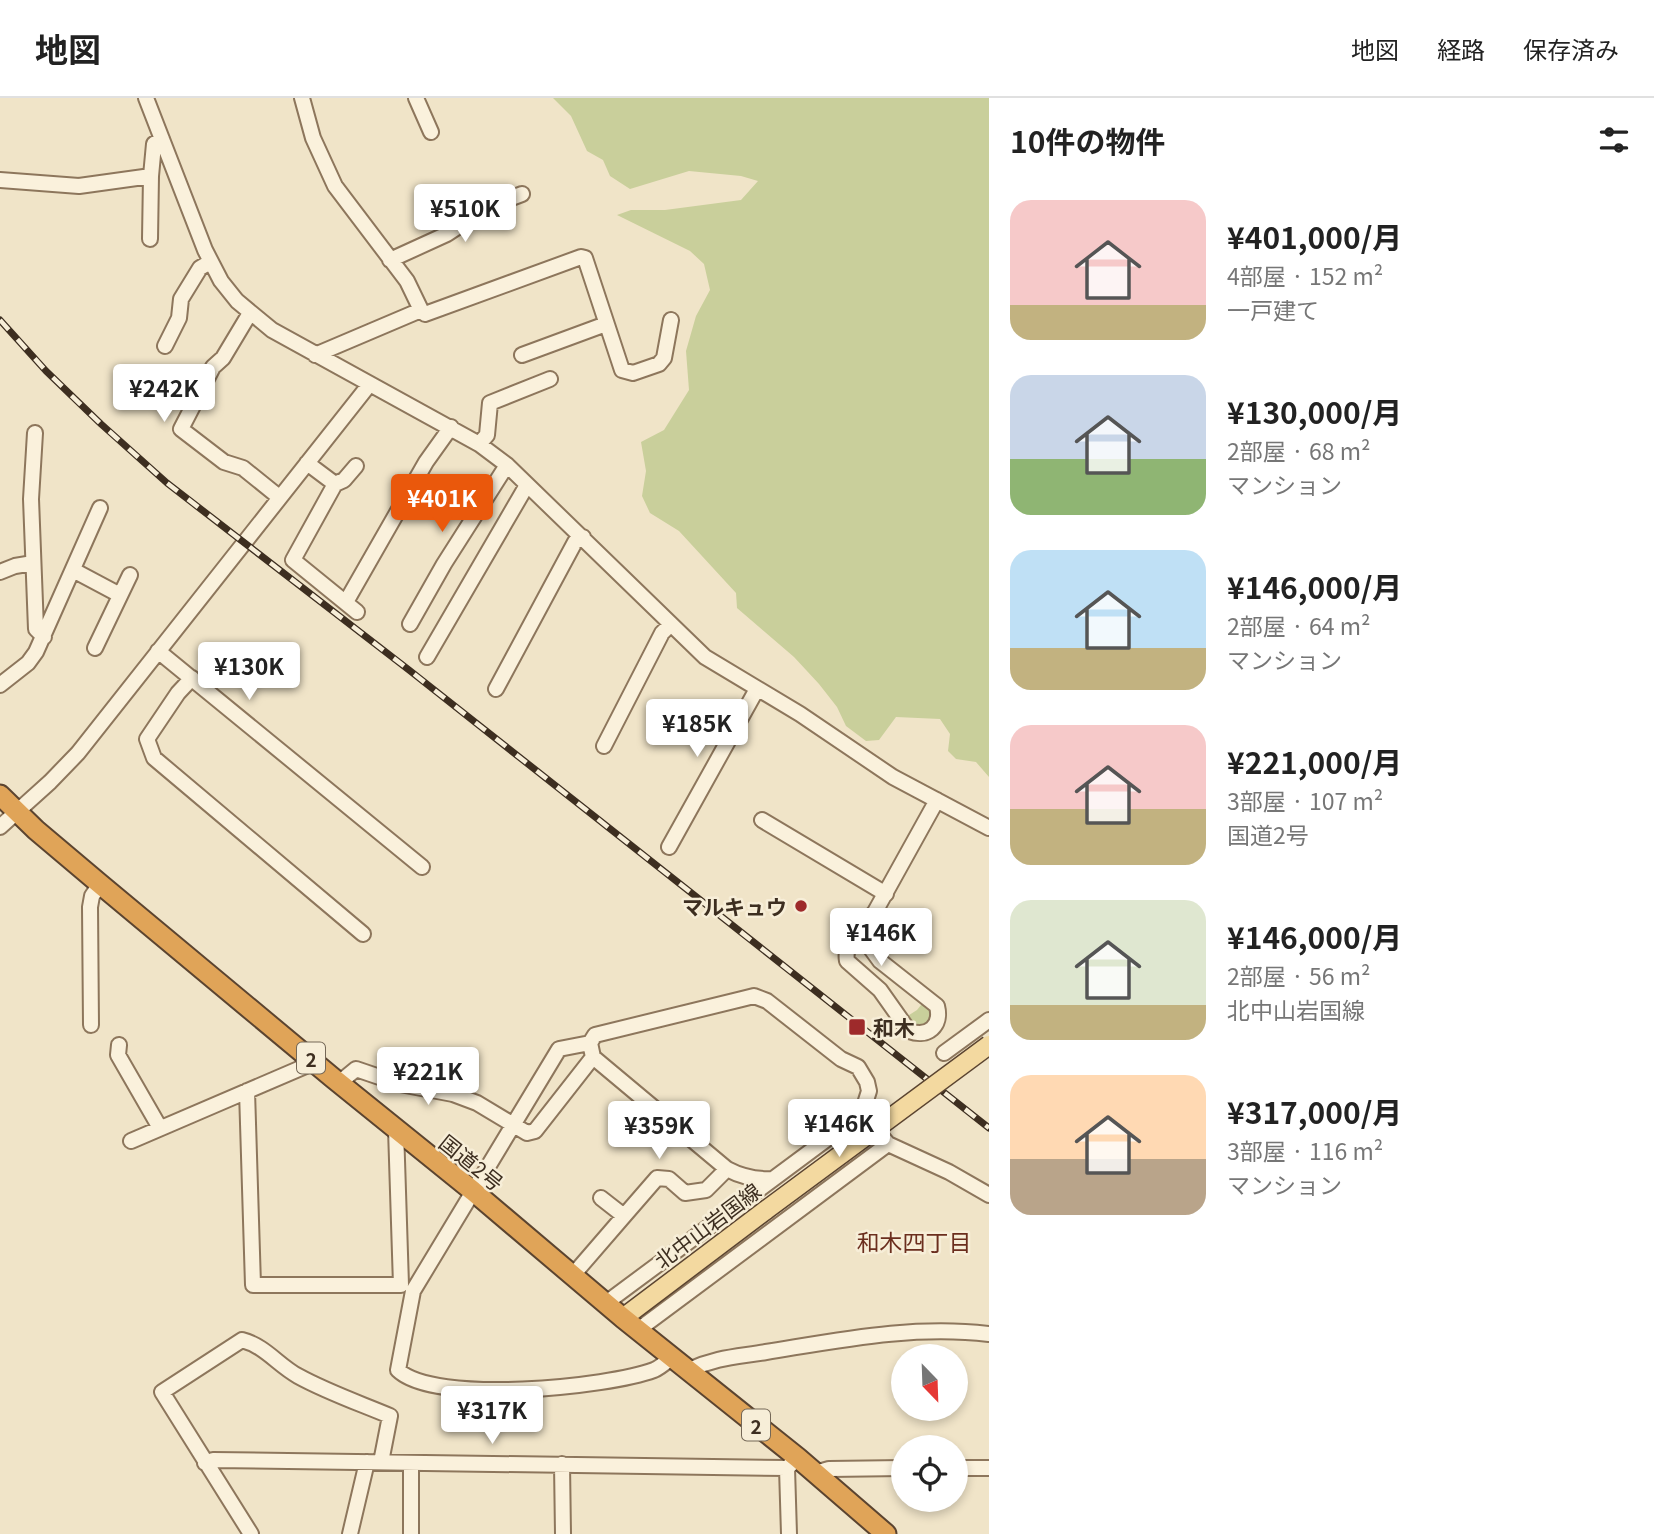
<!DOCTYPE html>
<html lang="ja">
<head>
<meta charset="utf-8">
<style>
	body { margin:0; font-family:Georgia,"Noto Sans JP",serif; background:#f6f6f6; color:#222; height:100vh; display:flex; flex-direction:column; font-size:26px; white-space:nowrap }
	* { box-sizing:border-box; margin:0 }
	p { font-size:23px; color:#767676 }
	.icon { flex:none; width:38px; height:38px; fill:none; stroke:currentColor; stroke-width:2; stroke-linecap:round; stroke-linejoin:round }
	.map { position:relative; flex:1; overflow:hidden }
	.details { display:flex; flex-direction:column; background:#fff; width:665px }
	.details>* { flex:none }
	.needle { width:46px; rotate:157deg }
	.fabs { position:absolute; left:891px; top:1246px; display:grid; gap:14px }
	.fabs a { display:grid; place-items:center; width:77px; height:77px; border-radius:50%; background:#fff; box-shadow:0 4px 10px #0003; font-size:35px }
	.price { position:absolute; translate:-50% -60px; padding:0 16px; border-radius:7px; background:#fff; color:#222; font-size:23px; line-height:46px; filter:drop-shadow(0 2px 4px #0008) }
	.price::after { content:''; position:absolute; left:50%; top:42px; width:21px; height:16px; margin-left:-10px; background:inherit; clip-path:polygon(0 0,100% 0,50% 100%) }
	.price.on { background:#ea580c; color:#fff }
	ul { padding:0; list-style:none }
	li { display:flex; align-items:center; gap:21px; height:175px; padding:0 21px }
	li span { display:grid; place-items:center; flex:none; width:196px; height:140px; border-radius:21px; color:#555 }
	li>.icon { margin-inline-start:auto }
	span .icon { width:84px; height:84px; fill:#fffc; stroke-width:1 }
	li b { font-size:30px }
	h2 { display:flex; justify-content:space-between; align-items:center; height:84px; padding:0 21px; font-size:30px }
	header { display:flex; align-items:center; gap:42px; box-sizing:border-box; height:98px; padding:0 35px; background:#fff; border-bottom:2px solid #e0e0e0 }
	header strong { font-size:33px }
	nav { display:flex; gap:38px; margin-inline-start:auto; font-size:24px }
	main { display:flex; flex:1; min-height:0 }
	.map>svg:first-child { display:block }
</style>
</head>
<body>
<header>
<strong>地図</strong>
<nav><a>地図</a><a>経路</a><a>保存済み</a></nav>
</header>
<main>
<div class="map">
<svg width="989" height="1436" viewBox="0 0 989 1436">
	<rect width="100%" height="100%" fill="#f0e4c8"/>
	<path fill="#c9cf9b" d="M553 0H989V679L976 664 956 661 948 653 950 636 940 621 896 619 879 642 866 643 846 628 837 609 819 586 794 559 737 510 736 495 679 433 650 415 642 398 646 373 641 344 664 332 689 292 686 253 696 218 710 192 704 166 690 153 617 117 631 112H665L741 102 758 83 741 78 689 73 630 91 610 78 603 62 587 53 571 18Z
		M925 902 931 915V922L921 929H914L906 919 917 912Z"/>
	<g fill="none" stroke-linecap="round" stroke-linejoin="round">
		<g stroke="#8d765c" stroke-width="18">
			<path id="minor" d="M146 0 205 152 221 183 237 203 272 232 479 346 507 367 705 559 800 616 893 679 989 730
				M302 0 313 40 335 88 407 183 421 212
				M416 0 431 34
				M0 82 79 88 151 78
				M150 141 151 78 154 46 162 41
				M390 162 447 136 488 109 522 96
				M250 215 223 260 213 269 181 331 224 364 243 370 279 399
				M165 248 179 220 181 201 200 170 210 164
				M315 257 421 212 425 216 581 159 585 160 622 272 633 275 659 266 664 260 671 222
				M522 257 606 226
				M35 335 31 401 36 531 44 539
				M479 346 487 337 490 305 550 281
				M307 365 335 386
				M356 368 344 382 335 386 293 462 357 514
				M73 472 120 497
				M0 474 15 468 33 465
				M346 504 426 364 451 329
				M410 526 444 466 507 367
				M95 550 130 477
				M158 553 422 769
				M427 559 527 387
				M192 580 178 595 147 641 154 660 363 836
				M0 587 28 565 36 554 100 410
				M496 591 575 444 583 439
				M604 648 662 535 670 527
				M762 722 886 796
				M0 729 50 684 78 655 369 287
				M669 749 757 591
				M877 811C866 827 843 841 847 863L880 892 909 933C928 940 942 928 937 908L880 863 869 848 867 839 871 821 937 702
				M91 927 90 809 92 798 100 786
				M119 947 118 957 160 1030
				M944 955 989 922
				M593 959 727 1071C742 1079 756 1082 773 1081
				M339 985 356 971 400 986 453 996 477 1005 527 1035 535 1033 593 959 590 945
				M247 993 253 1187H401L396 1031
				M131 1043 308 967 313 962
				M888 1046 949 1074 989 1097
				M624 1118 657 1080 669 1081 685 1095 706 1092 727 1071
				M573 1177 624 1118 601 1100
				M606 1205 862 1015 869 993 867 984 858 969 841 961 767 903 754 898 742 901 595 937 590 945 559 951 413 1193 398 1272C434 1307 609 1289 654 1272 661 1269 666 1264 672 1259
				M638 1232 888 1046 862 1015
				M689 1272C717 1259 736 1259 766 1254 841 1242 913 1227 989 1236
				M205 1365 213 1362 787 1370 798 1360
				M411 1365V1436
				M562 1366 563 1436
				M787 1370 789 1436
				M956 1370H989
				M815 1375 829 1371 903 1370
				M251 1436 162 1294 242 1242C265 1248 278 1267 298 1278 327 1294 359 1305 390 1318L381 1364
				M350 1436 367 1364"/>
		</g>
		<g stroke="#5b4430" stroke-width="21">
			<path id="major" d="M623 1220 766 1112"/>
		</g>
		<g stroke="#5b4430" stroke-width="23">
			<path id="highway" d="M0 697 36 732 100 786 333 980 473 1093 623 1220 798 1360 886 1436"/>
		</g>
		<use href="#minor" stroke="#faf1dc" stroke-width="14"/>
		<use href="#major" stroke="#f3d9a0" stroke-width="18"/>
		<use href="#highway" stroke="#e0a458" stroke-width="19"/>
		<g stroke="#3d2e20" stroke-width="7">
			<path id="rail" d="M0 222 46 273 101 326 167 385 409 572 989 1030"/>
		</g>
		<use href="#rail" stroke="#f7eed8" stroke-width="4.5" stroke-dasharray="13" stroke-linecap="butt"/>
		<g stroke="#5b4430" stroke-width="21" stroke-linecap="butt">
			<path id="major-bridge" d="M766 1112 989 947"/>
		</g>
		<use href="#major-bridge" stroke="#f3d9a0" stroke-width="18"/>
	</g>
	<g fill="#9e2a2b" stroke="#f7eed8" stroke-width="2.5">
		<circle cx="801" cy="808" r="7"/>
		<rect x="848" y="920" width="18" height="18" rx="3.5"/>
	</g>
	<g text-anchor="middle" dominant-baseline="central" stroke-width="5" stroke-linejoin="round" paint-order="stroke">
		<g fill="#f7eed8" stroke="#756857" stroke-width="2">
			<rect x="297" y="944.5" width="28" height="31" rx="5"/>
			<rect x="742" y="1311.5" width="28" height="31" rx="5"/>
		</g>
		<g font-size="19" font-weight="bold" fill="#3d2e20">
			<text x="311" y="960">2</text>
			<text x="756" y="1327">2</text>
		</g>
		<g font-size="21" font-weight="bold" fill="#3d2e20" stroke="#f7eed8" text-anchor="end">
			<text x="787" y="808">マルキュウ</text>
			<text x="873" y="929" text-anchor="start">和木</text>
		</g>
		<g font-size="21" fill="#3d2e20" stroke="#f7eed8">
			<text transform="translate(472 1064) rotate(39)">国道2号</text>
			<text transform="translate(707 1127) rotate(-37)">北中山岩国線</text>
		</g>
		<g font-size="23" fill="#6b2e1e" stroke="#f7eed8">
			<text x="914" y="1143">和木四丁目</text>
		</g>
	</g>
</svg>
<div class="fabs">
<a><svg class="needle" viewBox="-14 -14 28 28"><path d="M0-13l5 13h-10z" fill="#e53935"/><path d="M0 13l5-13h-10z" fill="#767676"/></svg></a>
<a><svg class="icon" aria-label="locate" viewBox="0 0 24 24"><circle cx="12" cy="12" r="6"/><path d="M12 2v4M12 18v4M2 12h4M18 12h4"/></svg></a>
</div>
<b class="price" style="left:465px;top:146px">¥510K</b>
<b class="price" style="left:164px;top:326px">¥242K</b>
<b class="price on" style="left:442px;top:436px">¥401K</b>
<b class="price" style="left:249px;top:604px">¥130K</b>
<b class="price" style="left:697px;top:661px">¥185K</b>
<b class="price" style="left:881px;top:870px">¥146K</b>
<b class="price" style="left:428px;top:1009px">¥221K</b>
<b class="price" style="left:839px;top:1061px">¥146K</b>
<b class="price" style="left:659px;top:1063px">¥359K</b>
<b class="price" style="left:492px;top:1348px">¥317K</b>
</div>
<section class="details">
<h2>10件の物件<svg class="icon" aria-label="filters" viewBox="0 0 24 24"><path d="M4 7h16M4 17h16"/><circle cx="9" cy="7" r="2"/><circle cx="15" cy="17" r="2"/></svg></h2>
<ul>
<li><span style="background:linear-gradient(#f6c9c9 75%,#c2b280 0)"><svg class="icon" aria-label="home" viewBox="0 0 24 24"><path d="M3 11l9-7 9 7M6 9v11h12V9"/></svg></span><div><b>¥401,000/月</b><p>4部屋 · 152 m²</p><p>一戸建て</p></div></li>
<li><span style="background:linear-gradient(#c9d6e8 60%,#8fb573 0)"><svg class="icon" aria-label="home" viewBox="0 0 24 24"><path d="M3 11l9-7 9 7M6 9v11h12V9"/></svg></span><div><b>¥130,000/月</b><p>2部屋 · 68 m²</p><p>マンション</p></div></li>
<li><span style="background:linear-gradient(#bfe0f5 70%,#c2b280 0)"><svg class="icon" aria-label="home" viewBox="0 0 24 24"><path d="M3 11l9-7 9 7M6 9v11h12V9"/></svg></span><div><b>¥146,000/月</b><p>2部屋 · 64 m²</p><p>マンション</p></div></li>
<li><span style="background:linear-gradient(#f6c9c9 60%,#c2b280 0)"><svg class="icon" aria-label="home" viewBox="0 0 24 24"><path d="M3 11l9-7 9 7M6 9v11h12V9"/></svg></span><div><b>¥221,000/月</b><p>3部屋 · 107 m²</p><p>国道2号</p></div></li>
<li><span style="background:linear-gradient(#dfe7d0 75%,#c2b280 0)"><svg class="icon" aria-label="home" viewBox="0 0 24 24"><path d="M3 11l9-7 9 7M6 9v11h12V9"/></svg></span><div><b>¥146,000/月</b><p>2部屋 · 56 m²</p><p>北中山岩国線</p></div></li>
<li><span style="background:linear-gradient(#ffd9b3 60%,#b9a48a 0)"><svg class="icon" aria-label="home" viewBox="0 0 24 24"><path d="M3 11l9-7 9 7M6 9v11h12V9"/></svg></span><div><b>¥317,000/月</b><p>3部屋 · 116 m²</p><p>マンション</p></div></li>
</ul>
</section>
</main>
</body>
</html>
